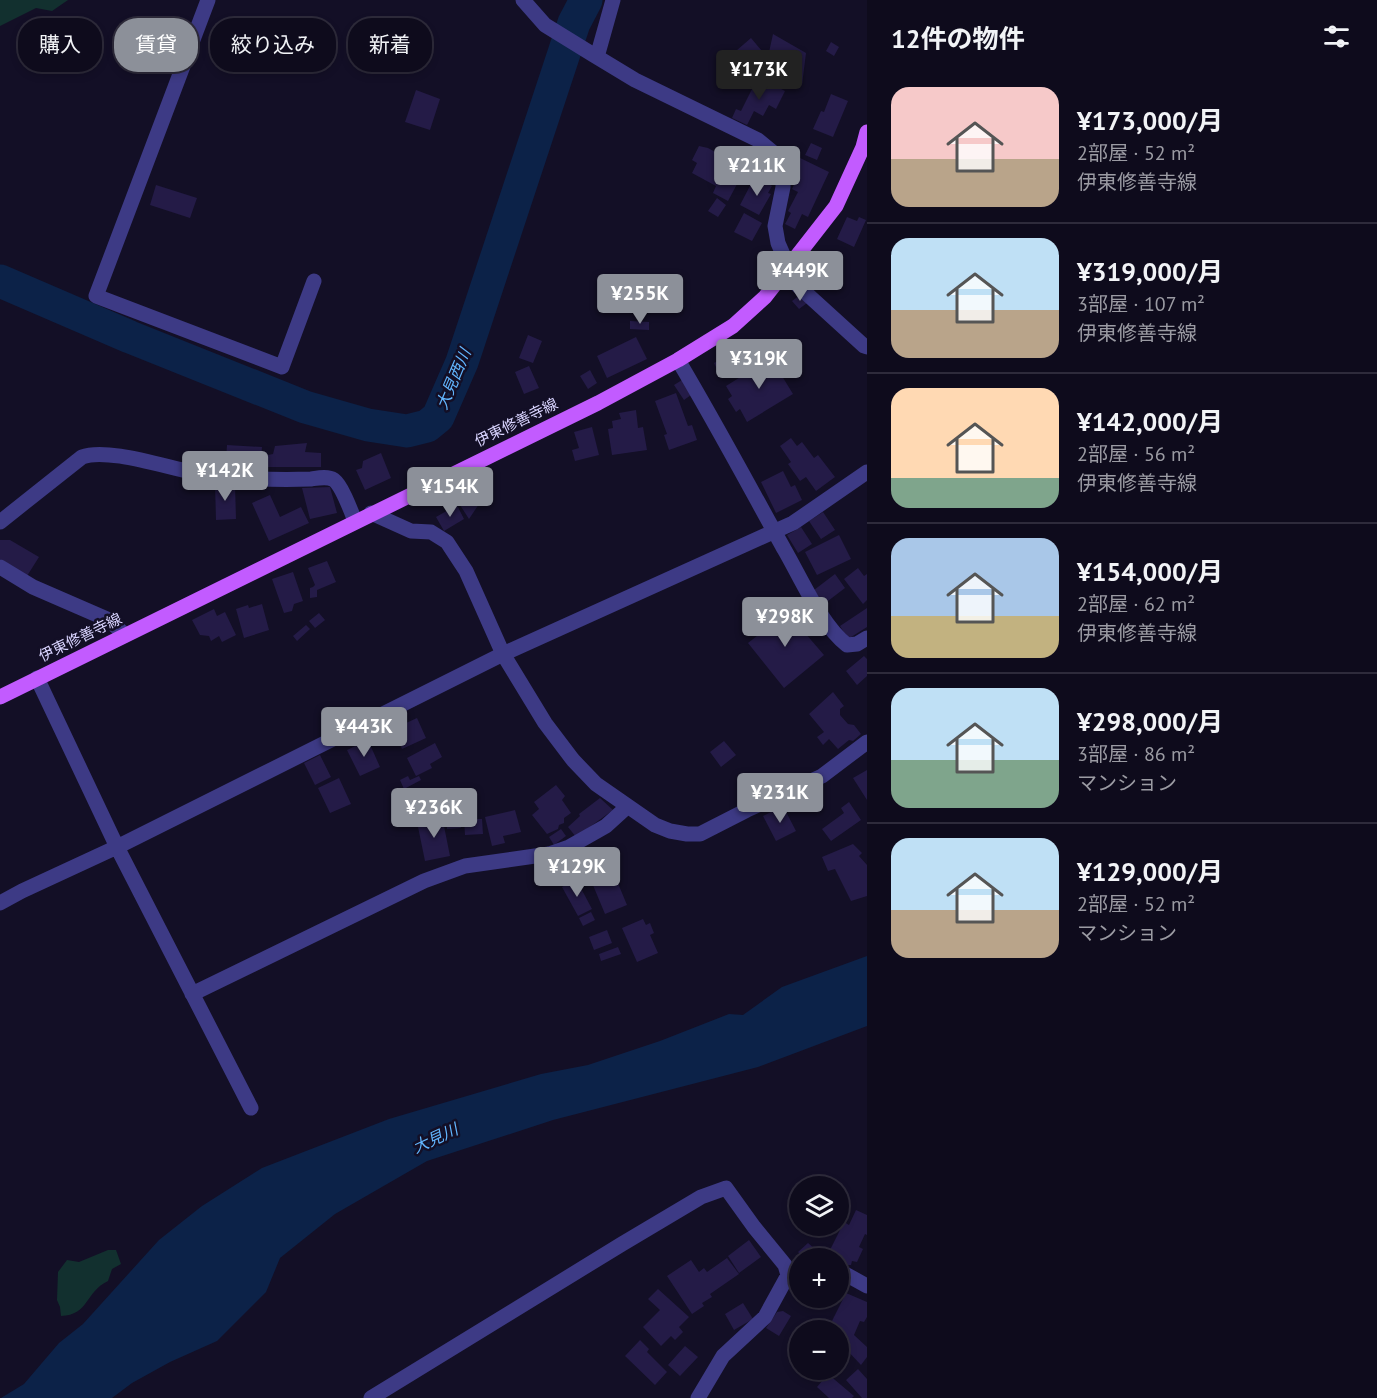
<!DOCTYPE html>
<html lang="ja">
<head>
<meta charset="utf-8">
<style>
	body { margin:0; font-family:"PT Sans","Noto Sans JP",sans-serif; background:#1c1929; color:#f1f3f6; height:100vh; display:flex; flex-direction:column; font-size:22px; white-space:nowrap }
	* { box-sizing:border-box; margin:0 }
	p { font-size:20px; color:#9b9ba3 }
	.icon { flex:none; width:33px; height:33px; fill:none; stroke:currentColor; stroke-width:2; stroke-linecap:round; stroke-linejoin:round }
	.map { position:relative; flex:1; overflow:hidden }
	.panel { display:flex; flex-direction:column; background:#0e0b1c; width:510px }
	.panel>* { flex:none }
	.banner { position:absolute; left:18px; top:18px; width:570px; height:54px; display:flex; gap:12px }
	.controls { position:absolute; left:789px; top:1176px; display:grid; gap:12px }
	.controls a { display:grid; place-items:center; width:60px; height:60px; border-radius:50%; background:#0e0b1c; box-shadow:0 3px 9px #0003,0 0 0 2px #2e2b3b; font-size:30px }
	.price { position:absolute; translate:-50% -51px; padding:0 14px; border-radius:6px; background:#8c9099; color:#fff; font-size:20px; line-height:39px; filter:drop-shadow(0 2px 3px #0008) }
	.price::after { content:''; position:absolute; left:50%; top:36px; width:18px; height:14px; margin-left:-9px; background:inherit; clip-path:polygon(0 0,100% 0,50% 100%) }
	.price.active { background:#222; color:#fff }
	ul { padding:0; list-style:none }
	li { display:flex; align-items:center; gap:18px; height:150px; padding:0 24px }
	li+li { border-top:2px solid #2e2b3b }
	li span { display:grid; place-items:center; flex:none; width:168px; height:120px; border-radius:18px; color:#555 }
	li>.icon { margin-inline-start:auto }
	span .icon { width:72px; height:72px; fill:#fffc; stroke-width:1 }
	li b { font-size:26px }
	h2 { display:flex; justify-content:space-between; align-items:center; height:72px; padding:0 24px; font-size:26px }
	.pill { padding:0 21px; border-radius:24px; background:#0e0b1c; box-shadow:0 3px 9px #0003,0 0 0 2px #2e2b3b; font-size:21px; line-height:54px }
	.pill.active { background:#8c9099; color:#fff }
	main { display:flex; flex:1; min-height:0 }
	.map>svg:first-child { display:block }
</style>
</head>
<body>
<main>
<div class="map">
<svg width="867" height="1398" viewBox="0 0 867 1398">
	<rect width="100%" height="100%" fill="#130f26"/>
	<path fill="#12302f" d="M0 0H68L52 11 36 8 0 26Z
		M108 1250H116L121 1264 112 1269 108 1281C85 1292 89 1315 61 1316L60 1307 57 1300 58 1272 67 1260 79 1262Z"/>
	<path fill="#0c2248" d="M867 956V1026L758 1067 553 1120 427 1161 335 1214 280 1258 266 1292 217 1341 170 1362 132 1383 112 1398H1L24 1384 59 1343 83 1324 159 1240 202 1206 262 1168 389 1119 541 1074 588 1065 660 1041 729 1014 743 1015 782 987Z"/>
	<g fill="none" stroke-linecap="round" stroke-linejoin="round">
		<path stroke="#0c2248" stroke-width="33" d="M0 281 130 337 305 407 368 425 407 431 427 426 438 417 462 362 574 23 586 0"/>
	</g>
	<path fill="#241b47" d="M773 34 806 53 802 85 790 80 786 89 768 80 769 76 764 75Z
		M751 38 766 56 737 81 722 63Z
		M831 42 839 47 834 56 826 51Z
		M758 77 785 91 776 109 769 105 763 116 754 111 747 125 732 118 736 109 741 111Z
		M416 90 440 99 430 130 405 122Z
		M831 94 848 101 833 137 813 129 821 111 824 112Z
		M811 143 822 148 817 160 805 155Z
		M699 146 708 148 724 157 726 154 740 162 737 167 744 171 728 201 713 193 716 186 692 173 697 163 692 160Z
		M798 157 829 172 808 217 802 214 795 229 785 224 791 213 788 211 798 192 792 189 798 176 790 173Z
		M758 178 772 186 768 193 771 194 759 215 740 205 752 182 755 184Z
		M156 185 197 198 190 218 150 205Z
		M717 198 726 205 718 217 708 211Z
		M744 213 762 223 752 241 734 232Z
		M847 217 857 221 859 217 866 220 854 247 837 239Z
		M800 295 807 303 799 309 792 301Z
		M630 321 649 322V330L630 329Z
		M528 335 542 341 533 363 519 358Z
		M636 337 647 359 607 378 597 356Z
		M733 353 735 357 739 355 742 363 739 364 740 367 721 377 714 363Z
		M771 358 793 394 747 422 740 409 736 412 728 399 732 396 726 386Z
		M529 366 539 388 524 394 515 372Z
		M590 370 597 383 588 389 580 376Z
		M682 380 691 395 684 400 674 385Z
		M676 393 688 426 692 425 697 440 669 450 664 435 667 434 655 401Z
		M636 410 638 428 643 427 647 450 612 455 608 429 613 428 612 421 621 419 619 413Z
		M592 427 599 455 575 461 572 450 579 448 574 432Z
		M791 438 797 446 802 442 814 458 818 455 835 477 816 491 806 477 800 481 788 464 791 462 780 446Z
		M307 443 305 452 321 453V467H268V455L273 454 275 446Z
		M227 445 262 447 261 460H255L254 471 237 470V461L226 460Z
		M381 453 391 478 365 490 356 470 362 468 363 461Z
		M783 471 791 487 795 485 802 500 776 513 761 482Z
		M215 484H235L236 519 216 520Z
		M330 487 337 513 310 519 302 488Z
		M270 495 280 517 301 507 309 523 269 541 252 503Z
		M474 496 479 504 469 519 460 505Z
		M457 505 464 519 444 531 436 517Z
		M823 512 835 530 821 539 809 521Z
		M801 527 812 544 798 553 787 535Z
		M839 535 851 559 817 575 805 552Z
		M0 540H10L39 557 27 576 0 559Z
		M327 561 336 582 317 590V597L310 598V588L313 587 315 585 308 568Z
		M858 568 864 576 867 574V600L863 604 844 579Z
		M293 572 303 601 294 604 292 611 284 613 272 579Z
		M835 574 845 588 824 604 814 590Z
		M262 604 269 630 244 638 236 609 248 605 249 608Z
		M867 608V627L848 639 840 626Z
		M214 609 217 616 225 612 236 635 222 642 219 636 211 641 209 636 200 635 192 620Z
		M786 611 824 655 784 688 748 643 762 632 757 626 771 614 776 620Z
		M319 613 325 620 315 628 309 621Z
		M306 625 310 629 297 641 293 636Z
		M864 656 867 659V676L857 685 846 671Z
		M833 692 844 706 840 709V715L848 724 854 725 861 734 853 741 849 740 838 749 829 739 823 745 817 737 824 732 809 714Z
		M417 718 426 738 402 749 393 729Z
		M368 740 380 767 360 776 347 750Z
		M724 741 736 755 721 767 710 752Z
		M435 743 442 757 430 764 432 768 416 776 407 758Z
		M320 755 331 777 315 785 304 763Z
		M867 770V800L853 778Z
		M408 776 410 780 419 776 421 780 404 789 400 780Z
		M339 778 351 804 330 813 318 788Z
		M556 785 565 796 562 800 571 813 564 818V823L559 825 558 829 547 834 532 815 539 809 534 802Z
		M600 798 613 810 576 837 568 827 580 816 579 814Z
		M849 802 861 820 831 841 822 829 844 813 841 808Z
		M783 806 796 831 776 841 763 816Z
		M515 810 521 832 503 836 505 843 492 846 485 817Z
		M442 816 450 856 425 861 417 822Z
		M447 816H460L461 828 447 829Z
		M464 819H482L483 834 465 835Z
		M561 829 566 836 554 845 549 837Z
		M853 844 862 853 859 856 867 865V896L851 901 835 869 828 871 822 857Z
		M612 869 627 905 605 914 590 878Z
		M576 879 592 909 578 916 562 887Z
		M591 912 595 920 583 926 579 918Z
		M643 919 646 925 650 923 654 933 650 935 658 953 637 962 622 928Z
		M607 930 612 943 594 950 589 937Z
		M618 947 621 954 601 961 599 954Z
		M856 1210 867 1215V1235L865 1234 859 1247 863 1249 857 1262 852 1261 851 1265H843L838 1262V1258L827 1256 844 1222 849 1225Z
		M749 1240 761 1257 739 1273 728 1256Z
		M808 1243 815 1249 804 1258 798 1252Z
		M727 1258 739 1274 710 1294 712 1297 702 1303 704 1306 692 1314 667 1276 691 1260 699 1272 704 1268 707 1272Z
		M658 1289 689 1317 679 1327 683 1332 675 1340 671 1336 661 1346 643 1327 660 1310 648 1299Z
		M846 1293 867 1302V1317L864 1322 860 1321 854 1335 867 1347V1357L861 1365 843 1346 846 1339 838 1336V1330H835V1325L831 1323Z
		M743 1303 753 1319 734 1330 725 1314Z
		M783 1311 791 1316 779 1336 766 1328 777 1312Z
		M797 1335 800 1336V1362L794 1359 797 1352 790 1348Z
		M640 1340 649 1349 647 1352 667 1372 655 1385 625 1356Z
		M685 1346 698 1357 680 1376 668 1365Z
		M858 1369 867 1379V1398H862L846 1380Z
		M805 1370H823L818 1380 803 1373Z
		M828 1374 854 1396 852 1398H829L817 1387Z"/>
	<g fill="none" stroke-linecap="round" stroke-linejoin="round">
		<path stroke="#3d3a85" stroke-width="15" d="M208 0 96 296 282 367 314 281
			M523 0 545 25 592 54 635 80 758 140 775 154 783 167V187L775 226 778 243 796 284 864 346 867 347
			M597 57 613 0
			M678 360C715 422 749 486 784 549 801 578 821 625 847 645L857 644 867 638
			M371 513 411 531 431 532 447 542 466 571 503 654 545 723 573 760 596 784 655 825 670 831 687 834H700L747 810 822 776 867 742
			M0 522 82 457C110 446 181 473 214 476 246 479 279 480 311 479 318 478 328 476 334 480 342 486 351 511 355 521
			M0 567 33 587 109 620 125 635
			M0 903 22 891 117 847 37 678
			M192 994 424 881 465 866 549 854 569 847 606 826 628 806
			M251 1108 117 847 503 654 793 523 867 472
			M838 1270 867 1286
			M371 1398 622 1244 701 1197 726 1188 754 1227 785 1265 788 1275 765 1317 723 1356 698 1398"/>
		<path stroke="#c25bff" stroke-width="15" d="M0 697 598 403 678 360 733 326 765 297 836 206 863 147 867 132"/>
	</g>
	<g text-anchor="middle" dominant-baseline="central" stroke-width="5" stroke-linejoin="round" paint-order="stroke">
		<g font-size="15" fill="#d9d4ff" stroke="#130f26">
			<text transform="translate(516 422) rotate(-26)">伊東修善寺線</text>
			<text transform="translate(80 637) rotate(-26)">伊東修善寺線</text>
		</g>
		<g font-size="16" font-style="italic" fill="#62b6ff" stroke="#130f26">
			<text transform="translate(453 379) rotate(-67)">大見西川</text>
			<text transform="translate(435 1138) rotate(-25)">大見川</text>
		</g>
	</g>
</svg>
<div class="controls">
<a><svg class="icon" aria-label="layers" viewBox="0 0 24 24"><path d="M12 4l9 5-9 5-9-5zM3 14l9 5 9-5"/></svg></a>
<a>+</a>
<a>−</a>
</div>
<b class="price active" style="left:759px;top:101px">¥173K</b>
<b class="price" style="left:757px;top:197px">¥211K</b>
<b class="price" style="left:800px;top:302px">¥449K</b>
<b class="price" style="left:640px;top:325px">¥255K</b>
<b class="price" style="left:759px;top:390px">¥319K</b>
<b class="price" style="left:225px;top:502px">¥142K</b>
<b class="price" style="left:450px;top:518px">¥154K</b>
<b class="price" style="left:785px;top:648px">¥298K</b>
<b class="price" style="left:364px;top:758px">¥443K</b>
<b class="price" style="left:780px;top:824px">¥231K</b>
<b class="price" style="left:434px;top:839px">¥236K</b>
<b class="price" style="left:577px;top:898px">¥129K</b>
<div class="banner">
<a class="pill">購入</a>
<a class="pill active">賃貸</a>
<a class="pill">絞り込み</a>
<a class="pill">新着</a>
</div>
</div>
<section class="panel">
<h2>12件の物件<svg class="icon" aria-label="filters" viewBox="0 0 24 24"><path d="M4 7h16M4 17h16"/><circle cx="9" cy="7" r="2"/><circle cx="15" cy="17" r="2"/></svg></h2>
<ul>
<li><span style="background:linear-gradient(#f6c9c9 60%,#b9a48a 0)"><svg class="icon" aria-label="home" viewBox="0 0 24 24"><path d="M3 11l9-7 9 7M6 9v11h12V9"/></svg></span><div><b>¥173,000/月</b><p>2部屋 · 52 m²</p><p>伊東修善寺線</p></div></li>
<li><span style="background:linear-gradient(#bfe0f5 60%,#b9a48a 0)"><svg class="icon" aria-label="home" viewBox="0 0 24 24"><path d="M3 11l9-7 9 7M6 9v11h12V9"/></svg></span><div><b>¥319,000/月</b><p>3部屋 · 107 m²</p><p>伊東修善寺線</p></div></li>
<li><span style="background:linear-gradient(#ffd9b3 75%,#7fa58c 0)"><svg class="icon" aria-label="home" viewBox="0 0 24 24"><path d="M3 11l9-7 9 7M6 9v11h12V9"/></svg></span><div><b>¥142,000/月</b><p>2部屋 · 56 m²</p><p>伊東修善寺線</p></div></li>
<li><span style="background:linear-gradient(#a9c7e8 65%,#c2b280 0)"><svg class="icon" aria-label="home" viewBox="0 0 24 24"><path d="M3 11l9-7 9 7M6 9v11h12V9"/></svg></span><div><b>¥154,000/月</b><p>2部屋 · 62 m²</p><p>伊東修善寺線</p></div></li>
<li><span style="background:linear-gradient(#bfe0f5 60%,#7fa58c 0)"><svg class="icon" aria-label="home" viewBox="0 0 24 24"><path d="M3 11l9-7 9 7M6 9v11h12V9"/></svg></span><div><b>¥298,000/月</b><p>3部屋 · 86 m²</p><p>マンション</p></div></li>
<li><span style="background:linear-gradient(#bfe0f5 60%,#b9a48a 0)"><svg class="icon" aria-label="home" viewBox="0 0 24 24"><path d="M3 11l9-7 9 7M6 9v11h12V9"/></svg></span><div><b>¥129,000/月</b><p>2部屋 · 52 m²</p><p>マンション</p></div></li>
</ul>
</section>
</main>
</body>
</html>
